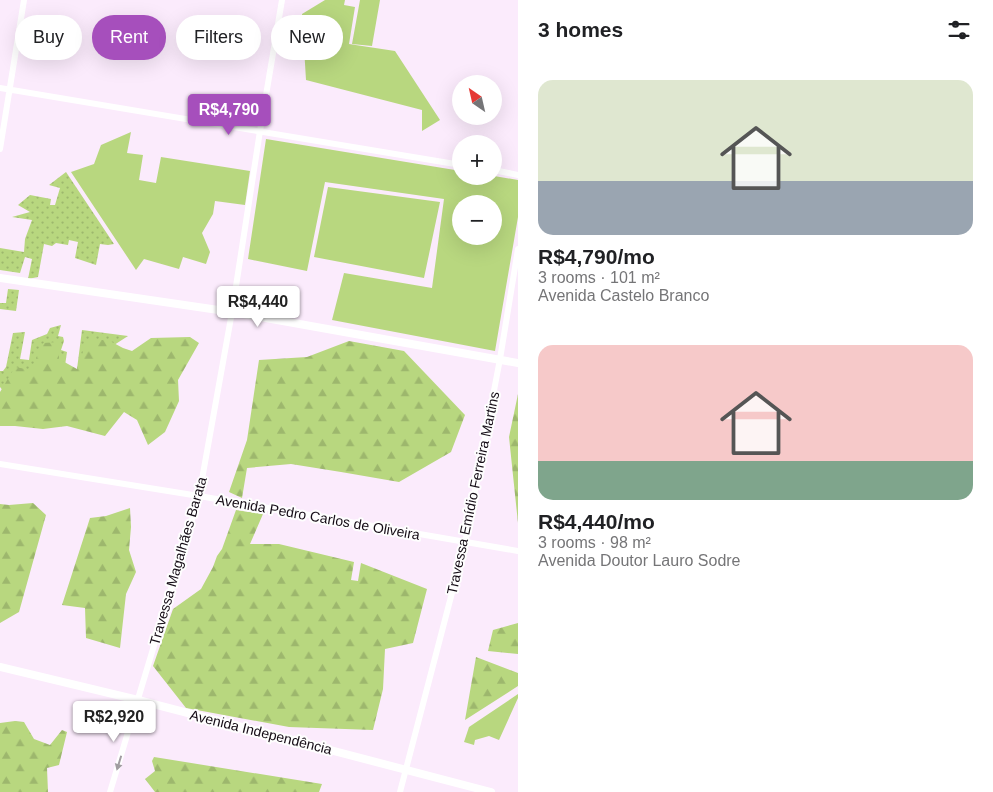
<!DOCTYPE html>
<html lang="en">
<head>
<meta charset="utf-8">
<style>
	body { margin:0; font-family:Helvetica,sans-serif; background:#f2f2f2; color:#202124; height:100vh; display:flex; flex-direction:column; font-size:19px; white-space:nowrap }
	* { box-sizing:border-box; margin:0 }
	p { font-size:16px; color:#757577 }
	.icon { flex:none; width:28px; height:28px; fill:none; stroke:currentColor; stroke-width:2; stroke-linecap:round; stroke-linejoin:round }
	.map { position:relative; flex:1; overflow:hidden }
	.sheet { display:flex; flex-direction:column; background:#fff; width:475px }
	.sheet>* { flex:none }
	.top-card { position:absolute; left:15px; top:15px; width:428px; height:45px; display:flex; gap:10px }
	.needle { width:32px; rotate:326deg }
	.buttons { position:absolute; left:452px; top:75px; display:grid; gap:10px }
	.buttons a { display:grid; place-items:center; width:50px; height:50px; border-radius:50%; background:#fff; box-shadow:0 5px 20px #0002; font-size:25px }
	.price { position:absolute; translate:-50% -42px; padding:0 11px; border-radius:5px; background:#fff; color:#222; font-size:16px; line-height:32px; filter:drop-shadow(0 1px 2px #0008) }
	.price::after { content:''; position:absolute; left:50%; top:30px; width:15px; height:11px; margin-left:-8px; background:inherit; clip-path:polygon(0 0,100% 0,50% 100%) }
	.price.selected { background:#a64fbc; color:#fff }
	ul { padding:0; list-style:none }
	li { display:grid; align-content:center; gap:10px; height:265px; padding:0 20px }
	li span { display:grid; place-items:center; height:155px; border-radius:15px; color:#555 }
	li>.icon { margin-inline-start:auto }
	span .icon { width:90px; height:90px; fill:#fffc; stroke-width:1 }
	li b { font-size:21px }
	h2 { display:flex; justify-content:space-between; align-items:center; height:60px; padding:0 20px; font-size:21px }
	.pill { padding:0 18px; border-radius:22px; background:#fff; box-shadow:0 5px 20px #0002; font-size:18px; line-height:45px }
	.pill.selected { background:#a64fbc; color:#fff }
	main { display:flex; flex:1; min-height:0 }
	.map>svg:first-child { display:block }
</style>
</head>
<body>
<main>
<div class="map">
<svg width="518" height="792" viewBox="0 0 518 792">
	<defs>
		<pattern id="grass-dots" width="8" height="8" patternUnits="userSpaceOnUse" patternTransform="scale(1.25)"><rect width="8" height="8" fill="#b8d77f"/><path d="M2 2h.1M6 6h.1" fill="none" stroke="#9db76d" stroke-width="1.8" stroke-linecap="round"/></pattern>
		<pattern id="forest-firs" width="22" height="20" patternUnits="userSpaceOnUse" patternTransform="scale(1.25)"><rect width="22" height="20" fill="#b8d77f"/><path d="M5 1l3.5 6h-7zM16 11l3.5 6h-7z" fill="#9db76d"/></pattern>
	</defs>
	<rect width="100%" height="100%" fill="#fbebfc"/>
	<path fill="url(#grass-dots)" d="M66 172 114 244 108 245 100 244 96 265 75 258 78 242 69 240 68 245 56 243 52 246 44 244 38 277 28 279 32 259 25 257 20 273 0 270V248L24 252 25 239 32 220 12 217 30 212 18 205 30 195 51 199 50 205H55L60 188 49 185Z
		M8 289 19 290 16 311 0 309V303H6Z
		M61 325 58 336 63 337 64 341 61 350 67 352 63 379 17 409 0 387V371H3L6 367 13 333 25 332 20 359 29 360 32 340 47 334 50 328Z
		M82 330 128 336 77 369Z"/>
	<path fill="url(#forest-firs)" d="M190 337 199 343 178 380 179 401 165 432 148 445 137 420 124 412 105 436 67 426 43 429 15 426H0V392L15 367 31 370 43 343 59 342V359L77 369 87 340H108L123 348 132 351 151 338Z
		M349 341 404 351 465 415 451 452 399 482 341 472 291 464 247 468 242 498 229 492 247 440 259 360 307 357Z
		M518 394V523L509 437Z
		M33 503 46 515 19 612 0 623V504L9 505Z
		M130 508 131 527 129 550 136 572 126 594 120 648 86 638 85 608 62 605 90 518 106 516Z
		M236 510 263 514 250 544H279L354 562 351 580 358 581 361 563 427 589 413 643 385 649 383 689 373 730 289 727 186 708 153 666 173 609 201 589 213 567 217 556 222 549Z
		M518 623V654L488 651 493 630Z
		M476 657 518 673V686L465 720Z
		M15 721 24 722 34 739 50 745 62 730 67 732 59 765 47 768 48 792H0V723Z
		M154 757 322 784 319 792H155L145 779 155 771 152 761Z"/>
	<path fill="#b8d77f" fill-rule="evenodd" d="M325 0H345L344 5 355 7 349 44 395 51 440 120 422 131V110L306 80 302 14Z
		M360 0H380L372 46 352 44Z
		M131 132 127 153 143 155 139 180 156 183 161 157 250 171 245 205 215 201 213 214 202 233 210 252 206 264 183 257 179 269 144 259 136 270 71 172 94 164 101 145Z
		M266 139 461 171V176H494L518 180V217L495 351 332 320 344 273 432 288 444 199 325 182 307 271 248 259ZM461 204H494V236H461Z
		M328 187 440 202 424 278 314 257Z
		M518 694V698L499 740 489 736 475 740 474 745 464 742 469 727Z"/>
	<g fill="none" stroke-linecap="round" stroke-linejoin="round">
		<path stroke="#fff" stroke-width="6" d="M0 88 461 165
			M0 149 24 0
			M494 170 518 175
			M0 464 199 496 518 551
			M110 792 199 496 232 312 260 131 282 0
			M400 792 465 543 500 359 518 249"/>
		<path stroke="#fff" stroke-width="8" d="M0 278 232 312 518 363
			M0 667 138 700 491 792"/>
	</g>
	<defs><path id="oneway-solid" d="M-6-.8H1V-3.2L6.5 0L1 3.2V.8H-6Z" transform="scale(1.25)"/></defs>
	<use fill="#a19da1" href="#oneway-solid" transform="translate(119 763) rotate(107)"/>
	<g text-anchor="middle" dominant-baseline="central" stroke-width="4" stroke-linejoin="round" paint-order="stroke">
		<g font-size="14" fill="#140b15" stroke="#fefefe">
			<text transform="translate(473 493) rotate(-78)">Travessa Emídio Ferreira Martins</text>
			<text transform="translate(318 517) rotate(10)">Avenida Pedro Carlos de Oliveira</text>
			<text transform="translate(178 561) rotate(-74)">Travessa Magalhães Barata</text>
			<text transform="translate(261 732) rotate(14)">Avenida Independência</text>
		</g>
	</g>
</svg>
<div class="buttons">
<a><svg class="needle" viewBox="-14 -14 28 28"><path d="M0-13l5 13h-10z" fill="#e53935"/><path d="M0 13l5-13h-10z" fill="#757577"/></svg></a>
<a>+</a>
<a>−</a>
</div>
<b class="price selected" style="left:229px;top:136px">R$4,790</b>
<b class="price" style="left:258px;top:328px">R$4,440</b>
<b class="price" style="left:114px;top:743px">R$2,920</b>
<div class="top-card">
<a class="pill">Buy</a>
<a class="pill selected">Rent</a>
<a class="pill">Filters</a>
<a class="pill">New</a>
</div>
</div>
<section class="sheet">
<h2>3 homes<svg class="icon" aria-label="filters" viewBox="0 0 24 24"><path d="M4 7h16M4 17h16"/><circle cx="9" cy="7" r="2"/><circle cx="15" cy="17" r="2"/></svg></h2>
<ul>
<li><span style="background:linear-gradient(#dfe7d0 65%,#9aa5b1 0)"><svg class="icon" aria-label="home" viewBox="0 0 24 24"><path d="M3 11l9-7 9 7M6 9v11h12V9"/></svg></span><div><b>R$4,790/mo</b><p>3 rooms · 101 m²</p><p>Avenida Castelo Branco</p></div></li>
<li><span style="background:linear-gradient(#f6c9c9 75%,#7fa58c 0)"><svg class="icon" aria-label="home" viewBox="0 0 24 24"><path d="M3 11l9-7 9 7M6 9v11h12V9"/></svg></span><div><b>R$4,440/mo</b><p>3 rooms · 98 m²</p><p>Avenida Doutor Lauro Sodre</p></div></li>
</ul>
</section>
</main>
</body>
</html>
